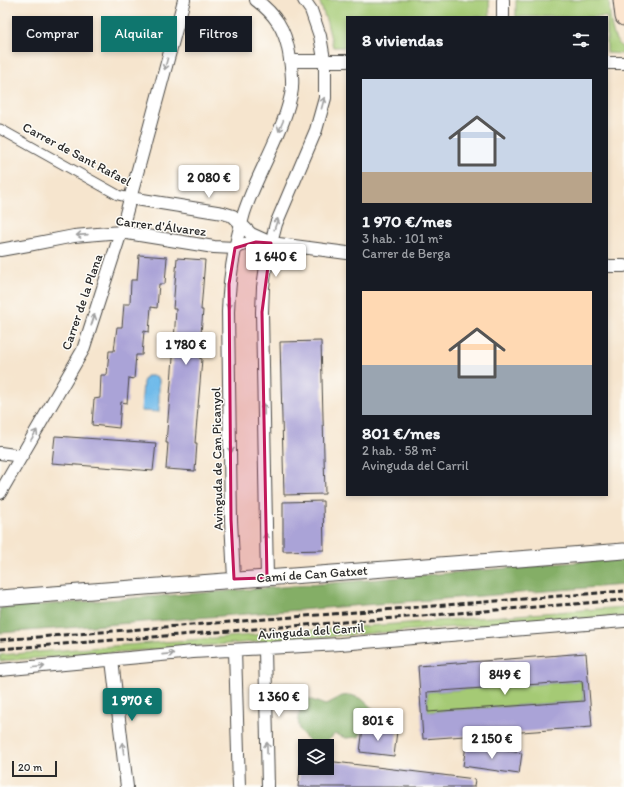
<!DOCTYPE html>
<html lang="es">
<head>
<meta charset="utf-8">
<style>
	body { margin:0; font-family:Itim,sans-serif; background:#20242c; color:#f1f3f6; height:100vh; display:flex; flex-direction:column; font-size:15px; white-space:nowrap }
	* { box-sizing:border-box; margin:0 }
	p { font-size:13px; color:#9ea1a6 }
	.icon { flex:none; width:22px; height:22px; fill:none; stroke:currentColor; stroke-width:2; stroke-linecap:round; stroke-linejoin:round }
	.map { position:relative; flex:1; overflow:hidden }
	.sheet { position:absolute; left:346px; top:16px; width:262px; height:480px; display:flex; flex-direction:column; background:#171b24; border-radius:0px; box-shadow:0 2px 6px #0003 }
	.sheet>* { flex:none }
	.banner { position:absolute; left:12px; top:16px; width:274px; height:36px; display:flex; gap:8px }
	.fabs { position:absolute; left:298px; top:739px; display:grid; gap:8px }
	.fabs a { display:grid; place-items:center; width:36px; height:36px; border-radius:0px; background:#171b24; box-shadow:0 2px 6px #0003; font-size:20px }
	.scale { position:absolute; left:12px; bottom:10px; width:45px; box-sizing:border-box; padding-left:4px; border:2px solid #2b2b2b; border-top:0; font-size:11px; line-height:14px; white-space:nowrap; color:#2b2b2b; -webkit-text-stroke:3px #fdfcf7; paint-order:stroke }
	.price { position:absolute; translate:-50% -34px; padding:0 9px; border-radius:4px; background:#fff; color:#222; font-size:13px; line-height:26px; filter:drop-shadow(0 1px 2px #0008) }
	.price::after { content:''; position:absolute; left:50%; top:24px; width:12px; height:9px; margin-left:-6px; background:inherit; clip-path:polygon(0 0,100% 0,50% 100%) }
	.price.active { background:#0f766e; color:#fff }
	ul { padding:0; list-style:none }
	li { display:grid; align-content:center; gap:8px; height:212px; padding:0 16px }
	li span { display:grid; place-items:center; height:124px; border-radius:0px; color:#555 }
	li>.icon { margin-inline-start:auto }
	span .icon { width:72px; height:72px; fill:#fffc; stroke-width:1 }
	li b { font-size:17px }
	h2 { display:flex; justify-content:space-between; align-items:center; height:48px; padding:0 16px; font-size:17px }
	.chip { padding:0 14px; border-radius:0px; background:#171b24; box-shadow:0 2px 6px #0003; font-size:14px; line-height:36px }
	.chip.active { background:#0f766e; color:#fff }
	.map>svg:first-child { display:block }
</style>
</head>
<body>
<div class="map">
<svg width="624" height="787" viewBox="0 0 624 787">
	<rect width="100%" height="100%" fill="#fdfcf7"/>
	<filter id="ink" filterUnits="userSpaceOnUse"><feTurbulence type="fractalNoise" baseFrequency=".025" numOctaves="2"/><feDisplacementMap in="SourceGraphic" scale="8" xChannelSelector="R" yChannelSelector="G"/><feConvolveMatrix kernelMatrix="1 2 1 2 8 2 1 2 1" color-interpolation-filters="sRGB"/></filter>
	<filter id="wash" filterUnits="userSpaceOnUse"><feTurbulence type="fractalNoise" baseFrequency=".012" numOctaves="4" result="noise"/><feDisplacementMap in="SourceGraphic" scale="16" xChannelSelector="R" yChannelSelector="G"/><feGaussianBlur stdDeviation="0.9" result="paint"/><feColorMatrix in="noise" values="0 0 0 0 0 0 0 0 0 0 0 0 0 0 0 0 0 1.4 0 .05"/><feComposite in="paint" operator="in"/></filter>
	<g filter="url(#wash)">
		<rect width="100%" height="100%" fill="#f6e5ce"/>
		<path fill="#a5ca74" stroke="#687a50" d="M319 0H489L490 17H347V47H333L327 23Z
			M516 0H609C610 12 610 26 615 38 618 44 624 47 624 54L607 53V17H516Z
			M624 607V616L457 627 0 661V655L328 629Z
			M582 681 584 701 428 712 427 692Z"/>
		<path fill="#84ae66" stroke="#586c48" d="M624 558V585L0 633V608L321 584Z
			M351 695 362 699 373 709 368 716 362 717 364 727 359 737 346 738 335 734 324 744 319 745 312 744 300 731 298 720 301 706 307 698 325 705 342 696Z"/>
		<path fill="#71bbea" stroke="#4e738a" d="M146 376H154L159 379V412L141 411 143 382Z"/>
		<g id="blocks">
			<path fill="#aaa3d7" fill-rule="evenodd" d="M139 255 167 257 165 284H159L157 308 151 307 149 332 144 331 142 355H136L134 379 129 378 127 403 121 402 119 428 92 425 94 399 100 398 101 375H107L109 351H114L117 327H122L124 304H130L131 280H137Z
				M177 258 205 260 201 310H203L199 358 202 359 195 443H197L195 471 166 469 168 443H166L173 358 176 309H173Z
				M321 341 325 494 284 495 280 342Z
				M55 436 156 443 153 471 52 463Z
				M323 501 324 550 283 551V502Z
				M586 653 592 727 423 739 418 666ZM582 681 584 701 428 712 427 692Z
				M363 727 397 731 394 756 360 752Z
				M466 745 522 753 519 774 463 766Z
				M301 759H305V768H327V761L475 779 474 787H298Z"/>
		</g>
	</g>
	<g filter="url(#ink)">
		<use href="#blocks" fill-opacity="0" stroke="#494743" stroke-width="1"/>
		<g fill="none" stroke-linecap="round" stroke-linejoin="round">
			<g stroke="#494743" stroke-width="11">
				<path id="pedestrian" d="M0 129 118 195 130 198"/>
			</g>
			<g stroke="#494743" stroke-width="14">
				<path id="minor" d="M503 17V0
					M290 61H347
					M607 63H624
					M130 198 223 213 233 216 251 234 271 243 347 253
					M0 250 28 245 74 236 121 232 214 247 235 248 245 244 256 242 271 243
					M607 266H624
					M0 453 22 456
					M0 493 83 350 121 232 184 0
					M267 578 262 312 263 287 267 259 276 224 316 130 325 98V65L320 36 311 10 304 0
					M234 579 231 520 228 312C229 278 234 246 244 213 257 173 282 136 291 95 294 82 291 66 289 53 285 29 275 14 256 0
					M265 649 268 787
					M235 650 239 787
					M112 660 127 787
					M0 670 193 652 340 644 624 621"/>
			</g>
			<g stroke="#494743" stroke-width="17">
				<path id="tertiary" d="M0 598 624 551"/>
			</g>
			<g stroke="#494743" stroke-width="19">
				<path id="secondary" d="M622 0 624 17"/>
			</g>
			<use href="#pedestrian" stroke="#fff" stroke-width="9"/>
			<use href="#minor" stroke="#fff" stroke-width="12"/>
			<use href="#tertiary" stroke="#fff" stroke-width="15"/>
			<use href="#secondary" stroke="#fce5cf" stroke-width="17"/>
			<path stroke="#2b2b2b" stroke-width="3" stroke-dasharray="6 3" stroke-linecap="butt" d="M0 640 624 591
				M0 649 624 600"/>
		</g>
		<defs><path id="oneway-shaft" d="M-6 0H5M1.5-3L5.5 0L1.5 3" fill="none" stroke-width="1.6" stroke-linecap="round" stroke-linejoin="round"/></defs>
		<g stroke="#a0a0a0">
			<use href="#oneway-shaft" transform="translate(166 64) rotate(105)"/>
			<use href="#oneway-shaft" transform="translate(323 103) rotate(-75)"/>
			<use href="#oneway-shaft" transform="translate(281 126) rotate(113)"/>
			<use href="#oneway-shaft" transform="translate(276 224) rotate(-72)"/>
			<use href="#oneway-shaft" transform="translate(82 235) rotate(176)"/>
			<use href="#oneway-shaft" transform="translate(229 303) rotate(92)"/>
			<use href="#oneway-shaft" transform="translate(93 320) rotate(-72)"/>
			<use href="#oneway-shaft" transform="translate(264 409) rotate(-91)"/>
			<use href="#oneway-shaft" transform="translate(34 435) rotate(-59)"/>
			<use href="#oneway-shaft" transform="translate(231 447) rotate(89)"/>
			<use href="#oneway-shaft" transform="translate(266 539) rotate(-91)"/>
			<use href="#oneway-shaft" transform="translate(168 654) rotate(-6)"/>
			<use href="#oneway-shaft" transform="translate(39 667) rotate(-5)"/>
			<use href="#oneway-shaft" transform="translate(123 748) rotate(-97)"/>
			<use href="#oneway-shaft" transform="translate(267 748) rotate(-91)"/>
		</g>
	</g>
	<path fill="#c2185b" fill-opacity="0.2" stroke="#c2185b" stroke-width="3" stroke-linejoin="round" d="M256 242 271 243 262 312 267 578 234 579 231 520 229 284 235 248Z"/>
	<g text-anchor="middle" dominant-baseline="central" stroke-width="3" stroke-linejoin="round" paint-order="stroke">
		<g font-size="13" fill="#2b2b2b" stroke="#fdfcf7">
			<text transform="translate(77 154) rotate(28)">Carrer de Sant Rafael</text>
			<text transform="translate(161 226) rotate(7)">Carrer d'Álvarez</text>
			<text transform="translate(82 302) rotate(-71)">Carrer de la Plana</text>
			<text transform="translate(217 459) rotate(-91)">Avinguda de Can Picanyol</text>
			<text transform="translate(312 574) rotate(-4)">Camí de Can Gatxet</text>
			<text transform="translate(311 631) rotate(-4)">Avinguda del Carril</text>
		</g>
	</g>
</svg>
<div class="fabs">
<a><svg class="icon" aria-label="layers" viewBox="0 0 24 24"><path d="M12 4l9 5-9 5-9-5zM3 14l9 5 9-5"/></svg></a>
</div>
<div class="scale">20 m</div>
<b class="price" style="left:209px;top:199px">2 080 €</b>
<b class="price" style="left:276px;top:278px">1 640 €</b>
<b class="price" style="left:186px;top:366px">1 780 €</b>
<b class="price" style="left:505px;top:696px">849 €</b>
<b class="price" style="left:279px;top:718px">1 360 €</b>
<b class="price active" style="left:132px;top:722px">1 970 €</b>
<b class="price" style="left:378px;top:742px">801 €</b>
<b class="price" style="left:492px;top:760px">2 150 €</b>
<div class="banner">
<a class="chip">Comprar</a>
<a class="chip active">Alquilar</a>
<a class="chip">Filtros</a>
</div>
<section class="sheet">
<h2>8 viviendas<svg class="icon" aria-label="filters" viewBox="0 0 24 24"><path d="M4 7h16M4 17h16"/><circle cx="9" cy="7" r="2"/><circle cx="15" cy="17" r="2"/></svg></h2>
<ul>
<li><span style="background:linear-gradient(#c9d6e8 75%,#b9a48a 0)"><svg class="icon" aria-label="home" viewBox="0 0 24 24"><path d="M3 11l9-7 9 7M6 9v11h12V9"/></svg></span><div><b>1 970 €/mes</b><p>3 hab. · 101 m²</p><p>Carrer de Berga</p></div></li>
<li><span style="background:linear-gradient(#ffd9b3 60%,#9aa5b1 0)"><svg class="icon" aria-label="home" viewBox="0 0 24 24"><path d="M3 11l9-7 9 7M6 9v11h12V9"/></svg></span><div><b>801 €/mes</b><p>2 hab. · 58 m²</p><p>Avinguda del Carril</p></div></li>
</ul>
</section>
</div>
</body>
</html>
